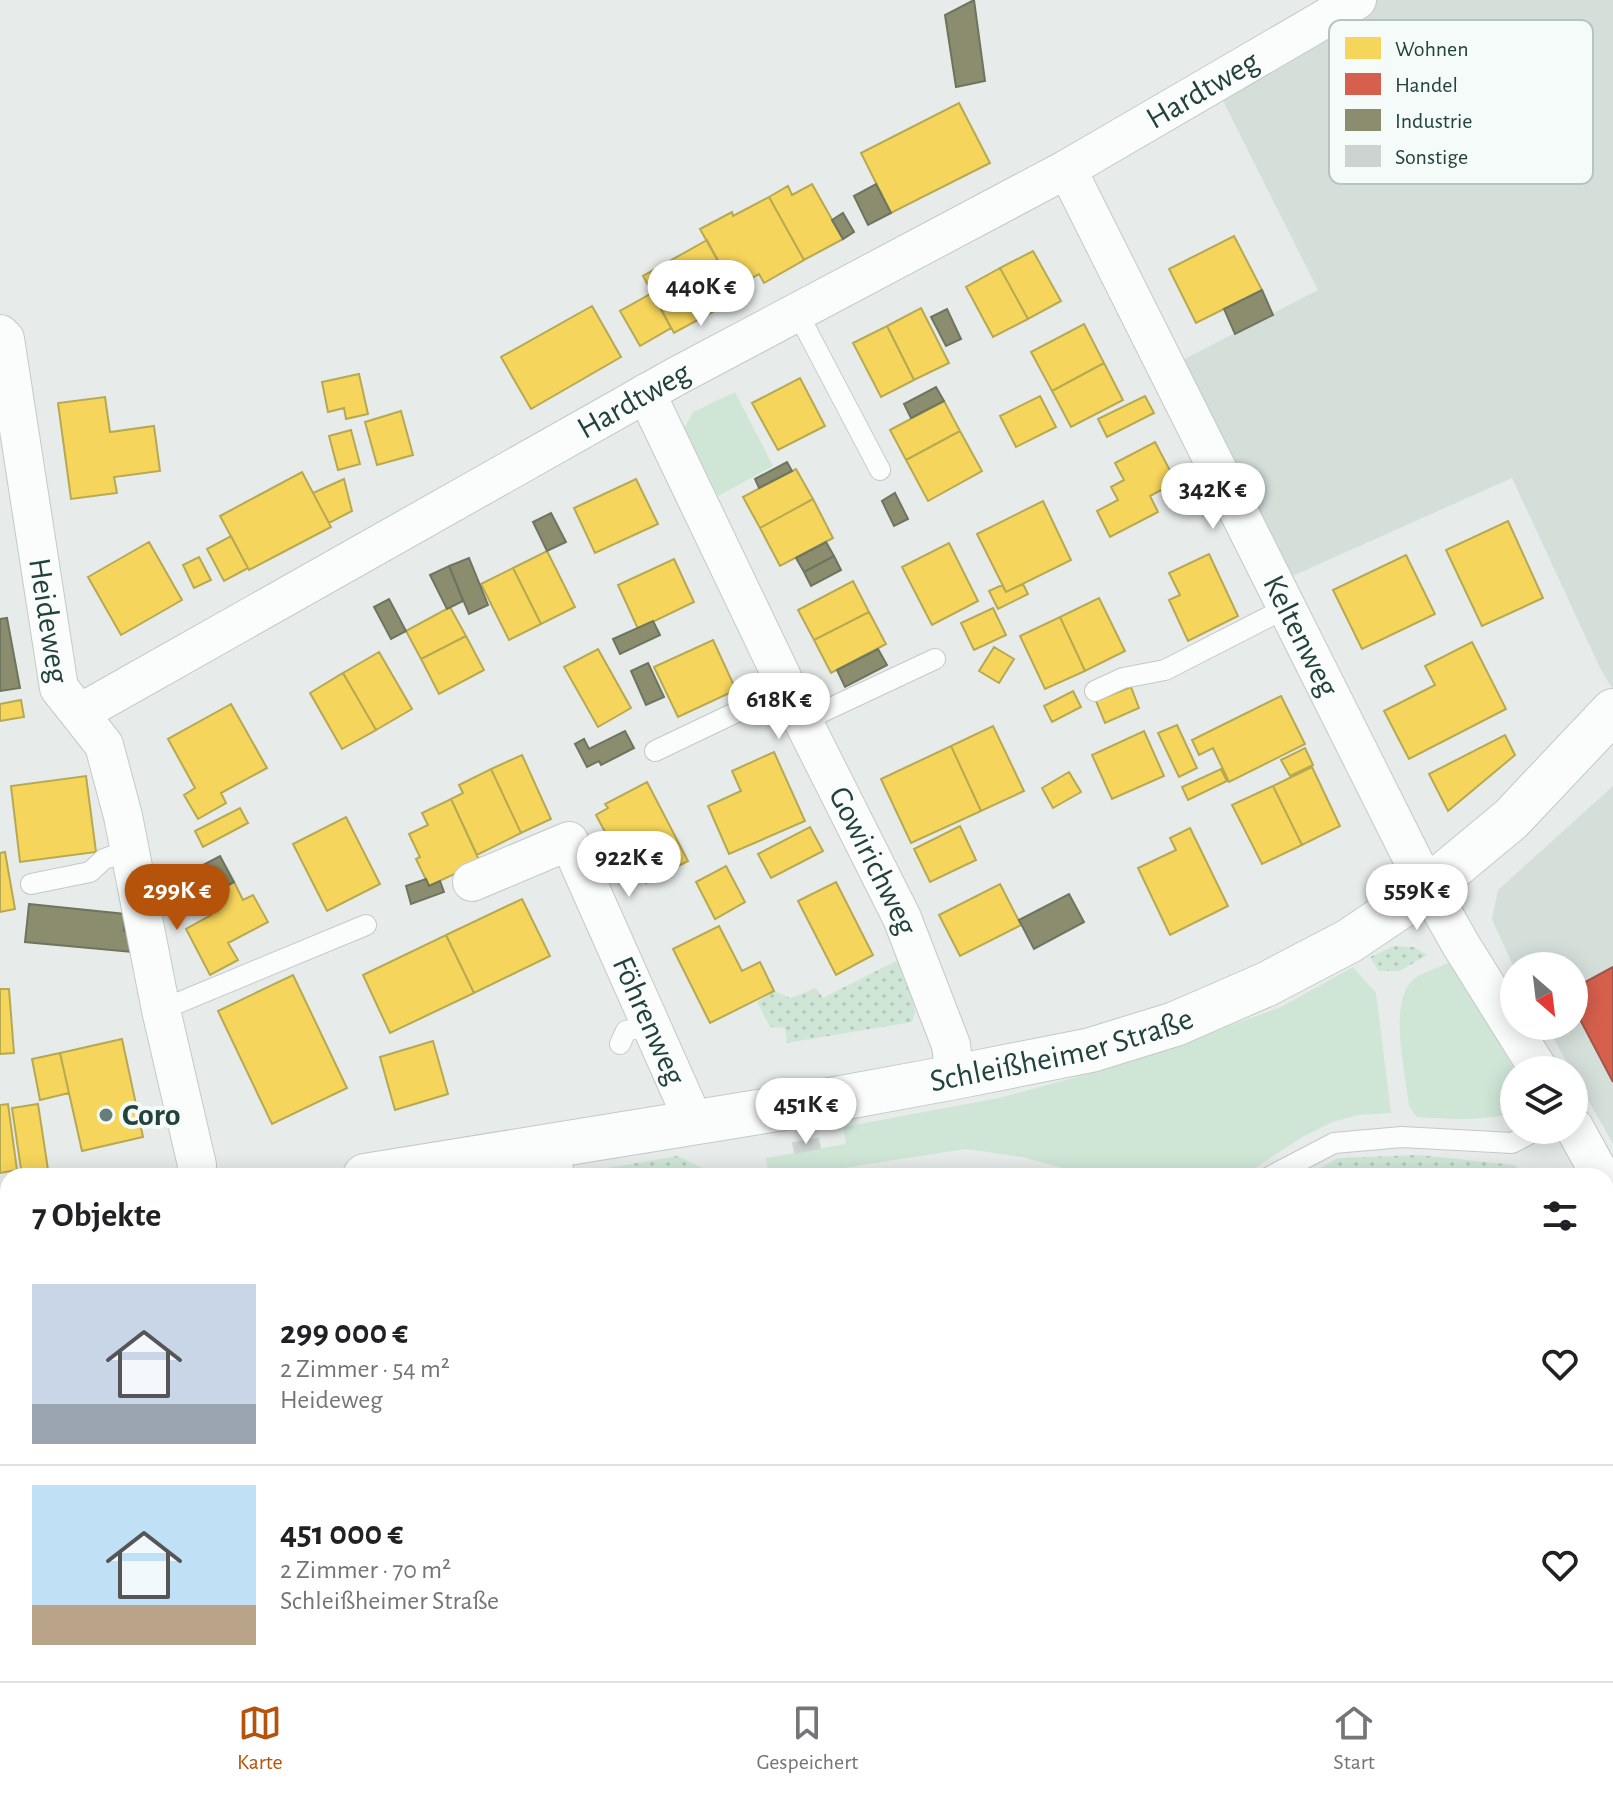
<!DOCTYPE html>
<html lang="de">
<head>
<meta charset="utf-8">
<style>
	body { margin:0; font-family:"Alegreya Sans",sans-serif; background:#f2f2f2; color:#202124; height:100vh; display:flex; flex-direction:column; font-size:30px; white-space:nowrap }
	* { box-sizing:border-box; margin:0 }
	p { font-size:26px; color:#757577 }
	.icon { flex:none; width:44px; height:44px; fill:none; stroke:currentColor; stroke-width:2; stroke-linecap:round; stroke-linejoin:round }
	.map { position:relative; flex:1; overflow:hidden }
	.drawer { position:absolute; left:0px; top:1168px; width:1614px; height:514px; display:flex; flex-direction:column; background:#fff; border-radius:24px 24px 0 0; box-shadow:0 4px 20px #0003 }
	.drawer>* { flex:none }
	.needle { width:52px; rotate:152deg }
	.buttons { position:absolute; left:1500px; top:952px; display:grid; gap:16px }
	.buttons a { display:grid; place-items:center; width:88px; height:88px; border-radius:50%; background:#fff; box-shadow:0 4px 20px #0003; font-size:40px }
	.price { position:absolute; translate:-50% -68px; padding:0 18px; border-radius:28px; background:#fff; color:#222; font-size:26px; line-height:52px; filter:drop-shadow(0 2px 4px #0008) }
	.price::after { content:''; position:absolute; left:50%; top:48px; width:24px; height:18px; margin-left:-12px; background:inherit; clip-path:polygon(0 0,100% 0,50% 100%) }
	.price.on { background:#b45309; color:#fff }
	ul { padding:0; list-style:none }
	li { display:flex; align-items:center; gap:24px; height:200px; padding:0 32px }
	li+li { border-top:2px solid #e0e0e0 }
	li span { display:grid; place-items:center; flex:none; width:224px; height:160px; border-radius:0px; color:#555 }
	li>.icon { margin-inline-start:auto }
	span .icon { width:96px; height:96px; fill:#fffc; stroke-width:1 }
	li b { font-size:34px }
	h2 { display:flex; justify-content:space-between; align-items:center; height:96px; padding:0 32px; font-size:34px }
	.tab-bar { display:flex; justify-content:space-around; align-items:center; height:112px; border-top:2px solid #e0e0e0; background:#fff; font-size:22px; color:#757577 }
	.tab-bar a { display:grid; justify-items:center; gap:4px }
	.tab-bar .on { color:#b45309 }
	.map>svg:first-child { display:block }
</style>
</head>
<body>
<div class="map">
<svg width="1613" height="1681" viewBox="0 0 1613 1681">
	<defs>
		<pattern id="grass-dots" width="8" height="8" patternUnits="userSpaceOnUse" patternTransform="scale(2)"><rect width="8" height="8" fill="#cfe6d7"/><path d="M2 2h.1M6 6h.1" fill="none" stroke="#b1c6b9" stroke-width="1.8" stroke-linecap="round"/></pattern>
	</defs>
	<rect width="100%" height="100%" fill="#e7ecea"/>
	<path fill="#d4dfda" d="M1328 0H1613V690L1601 670 1512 478 1281 581 1173 365 1318 290 1210 75Z
		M1613 786V1144L1574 1075V1070H1571L1547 1026H1574V966L1514 968 1492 919 1498 890Z"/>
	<path fill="url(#grass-dots)" d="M1394 946 1414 947 1427 955 1400 971H1379L1370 957Z
		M898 960C906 979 921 1002 912 1022L787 1043 785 1028 770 1027 757 1002 774 991 790 998 816 988 823 998Z
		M1419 1155 1514 1165 1528 1176H1307L1338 1158Z
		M677 1156 720 1176H589L597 1170Z
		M1606 1260 1613 1270V1389L1606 1387Z
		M0 1502 8 1527V1674H55L56 1681H0Z"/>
	<path fill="#cfe6d7" d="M735 392 773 466 718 496 683 430 693 412Z
		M1448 963 1462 972 1514 1070V1111L1511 1114C1480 1121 1449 1119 1417 1117L1409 1106C1406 1075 1387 1001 1414 979 1423 972 1438 968 1448 963Z
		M1353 967 1376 993 1391 1113 1358 1115 1333 1122 1304 1136 1243 1176H1092L1022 1157 966 1149 792 1176H777L768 1171 766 1158 846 1144 843 1127 999 1098 1124 1064 1281 1007Z
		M8 1265V1480L0 1444V1281Z
		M1606 1373 1609 1380 1613 1382V1681H72L71 1674H1606Z"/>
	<path fill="#f6d55c" stroke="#b6a952" stroke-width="2" d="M959 103 990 163 891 213 861 153Z
		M812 184 843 239 804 260 769 197 788 186 792 195Z
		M769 197 804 260 764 283 759 274 733 288 700 229 732 212 733 216Z
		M1234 236 1262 290 1196 323 1169 269Z
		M707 240 738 298 674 333 643 276Z
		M1033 251 1061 301 1028 319 1000 268Z
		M1000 268 1028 319 993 337 966 287Z
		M652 293 671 328 640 346 620 311Z
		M592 306 621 357 531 409 501 357Z
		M921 308 949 363 914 380 887 326Z
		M1084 324 1104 363 1052 391 1031 352Z
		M887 326 914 380 881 397 853 343Z
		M1104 363 1123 400 1071 427 1052 391Z
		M359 374 368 414 346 419 344 408 328 412 322 382Z
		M800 378 825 426 778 450 752 403Z
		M1040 396 1056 427 1016 447 1000 416Z
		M1145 396 1154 413 1107 437 1098 419Z
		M105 397 110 432 154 426 160 471 114 477 117 493 71 499 58 403Z
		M944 401 960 431 906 460 890 430Z
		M401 411 413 455 377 465 365 422Z
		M351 430 360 464 338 470 329 436Z
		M960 431 982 471 928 501 906 460Z
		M1155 442 1176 482 1150 496 1158 512 1110 537 1097 511 1118 500 1111 487 1124 480 1115 463Z
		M796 469 813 499 760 528 743 497Z
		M302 472 331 527 249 570 220 516Z
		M344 479 352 511 329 523 313 493Z
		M636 479 658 524 595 553 574 508Z
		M813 499 833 538 780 566 760 528Z
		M1043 501 1071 560 1006 592 977 534Z
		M1508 521 1543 598 1482 626 1446 550Z
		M231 536 248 568 224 581 207 549Z
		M149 542 182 600 121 635 88 577Z
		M949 543 978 601 932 625 902 567Z
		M547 551 575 607 541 624 513 568Z
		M1209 554 1238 616 1188 641 1169 600 1180 595 1169 573Z
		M1406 555 1435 614 1362 649 1333 590Z
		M199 557 211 580 194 588 183 565Z
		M674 559 694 602 638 629 618 585Z
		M513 568 541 624 509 640 481 584Z
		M853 581 869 612 814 640 798 610Z
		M1023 584 1028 594 998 609 989 591 1002 585 1006 592Z
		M1099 598 1125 651 1085 671 1060 617Z
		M450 607 466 636 421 659 406 631Z
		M993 608 1006 635 974 650 961 623Z
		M869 612 886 644 831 673 814 640Z
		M1060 617 1085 671 1045 689 1020 636Z
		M466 636 484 670 439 694 421 659Z
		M713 640 736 690 678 717 654 667Z
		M1472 642 1506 709 1409 759 1384 711 1435 685 1425 666Z
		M994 647 1014 659 999 683 979 671Z
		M598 649 631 708 598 727 564 667Z
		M379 652 412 709 376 730 343 673Z
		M343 673 376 730 342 749 310 693Z
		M1131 687 1139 708 1105 723 1096 701Z
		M1073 691 1081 707 1052 722 1044 706Z
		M1281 696 1305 744 1229 782 1213 748 1199 755 1192 740Z
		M21 700 24 717 0 721V704Z
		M231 704 267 768 221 793 226 803 198 819 184 795 195 788 168 739Z
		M1177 725 1197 768 1179 777 1158 733Z
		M993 726 1024 791 981 811 951 746Z
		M1144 731 1164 776 1112 799 1092 755Z
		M1505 735 1515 755 1448 811 1429 774Z
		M951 746 981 811 911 843 881 779Z
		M1305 748 1313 765 1290 776 1281 760Z
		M774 752 805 821 729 854 708 806 741 791 732 771Z
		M522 755 551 819 521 833 491 769Z
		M1312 767 1340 826 1302 845 1273 786Z
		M491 769 521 833 477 855 451 799 463 793 459 785Z
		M1221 769 1227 781 1188 800 1182 787Z
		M1069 772 1081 792 1053 808 1042 788Z
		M86 776 96 852 20 862 11 786Z
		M647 782 688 861 646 883 626 845 615 851 596 815 608 808 605 804Z
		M1273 786 1302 845 1262 864 1232 805Z
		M451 799 480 862 429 886 416 859 420 857 409 834 428 825 422 813Z
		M240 808 248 823 203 847 195 831Z
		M346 817 380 884 327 911 293 844Z
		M960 826 976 860 930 882 914 849Z
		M810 827 823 851 771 878 758 854Z
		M1190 828 1228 906 1170 935 1138 868 1176 850 1170 838Z
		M5 852 15 909 0 912V853Z
		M726 866 745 902 715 919 696 882Z
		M234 882 243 900 253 895 268 922 228 943 238 960 210 975 186 929 211 915 202 899Z
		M836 882 873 955 836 975 798 901Z
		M1000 884 1021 925 960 956 939 915Z
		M522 899 550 956 474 993 446 935Z
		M719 926 742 971 760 962 774 991 710 1023 673 949Z
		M446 935 474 993 390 1033 363 975Z
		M293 975 347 1088 272 1124 218 1011Z
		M0 989H9L14 1053 0 1054Z
		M122 1039 143 1137 82 1151 60 1053Z
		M433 1041 448 1094 395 1110 380 1057Z
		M60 1053 69 1093 40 1100 32 1059Z
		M8 1104 17 1170 0 1173V1105Z
		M38 1104 49 1176H22L12 1108Z"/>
	<path fill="#d6604d" stroke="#a05748" stroke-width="2" d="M1613 967V1082L1574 1008V988Z"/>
	<path fill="#8c8c6e" stroke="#6c765f" stroke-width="2" d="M974 0 985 81 956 87 945 15Z
		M876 184 891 213 868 225 854 196Z
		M843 213 854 232 843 239 832 220Z
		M1262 290 1273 315 1235 334 1224 309Z
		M947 309 961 339 946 346 931 317Z
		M936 387 944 401 911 418 904 404Z
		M787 462 792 471 759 488 755 479Z
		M895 493 908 519 894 526 882 501Z
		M551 513 566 542 547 551 533 522Z
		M826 542 834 556 804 572 796 558Z
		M834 556 841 570 811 586 804 572Z
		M469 558 488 605 469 614 449 566Z
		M449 566 463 601 447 609 430 575Z
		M389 599 406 631 391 639 374 607Z
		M7 618 20 688 0 691V619Z
		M653 621 660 635 620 654 613 639Z
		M878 649 887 665 845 687 837 670Z
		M648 663 664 697 646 705 631 671Z
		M625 731 634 748 601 765 599 761 587 767 575 744 584 739 589 749Z
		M220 856 234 882 202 899 188 873Z
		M426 879 429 886 440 881 444 892 411 904 406 886Z
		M1069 894 1084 922 1034 949 1019 920Z
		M29 904 125 914 124 931 134 932 132 952 25 942Z"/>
	<path fill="#cdd3d1" stroke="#cfd5d3" stroke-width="2" d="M818 1139 820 1148 795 1153 793 1143Z
		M852 1674H890L894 1676 891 1681H848Z"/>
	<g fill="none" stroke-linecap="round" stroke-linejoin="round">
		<g stroke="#c4c9c7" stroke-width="22">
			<path id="lane" d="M797 312 880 470
				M1095 691 1123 678 1165 670 1286 608
				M803 721 935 659
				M655 751 787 688
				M31 884 90 872 104 859 130 850
				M161 1010 366 925
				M620 1044 626 1031 652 1024
				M559 1144 564 1176
				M1271 1176 1334 1143 1402 1137 1512 1143 1537 1130"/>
		</g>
		<g stroke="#c4c9c7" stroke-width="40">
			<g id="street">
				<path id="s1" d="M1067 169 1415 864 1461 945 1539 1070"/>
				<path id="s2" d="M0 334 5 339 59 688 104 745 123 816 161 1010 197 1165 196 1176"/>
				<path id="s3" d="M646 393 803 721 902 918 951 1045 955 1077"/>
				<path id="s4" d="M80 713 675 377 1067 169 1357 0"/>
				<path id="s5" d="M472 882 569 841 694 1122"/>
				<path d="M1574 1127 1601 1176"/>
			</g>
		</g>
		<g stroke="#c2cac7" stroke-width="46">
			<g id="secondary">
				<path id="s6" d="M365 1176 814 1103 955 1077 1091 1050 1175 1024 1267 984 1349 941 1428 888 1511 819 1613 711"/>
				<path d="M0 1233 8 1231"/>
			</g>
		</g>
		<use href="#lane" stroke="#fbfcfc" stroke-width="20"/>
		<use href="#street" stroke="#fbfcfc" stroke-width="38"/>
		<use href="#secondary" stroke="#fbfcfc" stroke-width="44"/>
	</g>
	<circle fill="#667e79" stroke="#f5fbf8" stroke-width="3" cx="106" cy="1115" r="8"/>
	<g text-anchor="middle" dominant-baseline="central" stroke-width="8" stroke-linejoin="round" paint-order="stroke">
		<g font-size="32" fill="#21433c" stroke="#f5fbf8">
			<text stroke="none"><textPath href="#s4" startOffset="1284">Hardtweg</textPath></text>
			<text stroke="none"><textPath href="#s4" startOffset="636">Hardtweg</textPath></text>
			<text stroke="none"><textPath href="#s2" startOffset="292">Heideweg</textPath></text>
			<text stroke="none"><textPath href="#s1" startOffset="522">Keltenweg</textPath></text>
			<text stroke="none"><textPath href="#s3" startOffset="520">Gowirichweg</textPath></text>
			<text stroke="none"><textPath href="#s5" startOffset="302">Föhrenweg</textPath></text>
			<text stroke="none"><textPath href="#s6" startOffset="708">Schleißheimer Straße</textPath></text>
		</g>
		<g font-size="32" font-weight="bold" fill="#21433c" stroke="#f5fbf8" text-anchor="start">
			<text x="122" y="1115">Coro</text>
		</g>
	</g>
	<rect x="1329" y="20" width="264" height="164" rx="12" fill="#f5fbf8" stroke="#b5c4c0" stroke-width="2"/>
	<rect x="1345" y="37" width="36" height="22" fill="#f6d55c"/>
	<rect x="1345" y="73" width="36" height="22" fill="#d6604d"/>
	<rect x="1345" y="109" width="36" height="22" fill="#8c8c6e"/>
	<rect x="1345" y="145" width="36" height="22" fill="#cdd3d1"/>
	<g font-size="22" fill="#21433c">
		<text x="1395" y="56">Wohnen</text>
		<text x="1395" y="92">Handel</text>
		<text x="1395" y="128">Industrie</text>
		<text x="1395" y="164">Sonstige</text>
	</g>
</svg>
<div class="buttons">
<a><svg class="needle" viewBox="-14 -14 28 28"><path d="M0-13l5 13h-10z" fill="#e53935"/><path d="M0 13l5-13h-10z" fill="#757577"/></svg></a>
<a><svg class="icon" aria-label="layers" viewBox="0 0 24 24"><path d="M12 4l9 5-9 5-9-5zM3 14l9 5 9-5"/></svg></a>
</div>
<b class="price" style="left:701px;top:328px">440K €</b>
<b class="price" style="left:1213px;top:531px">342K €</b>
<b class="price" style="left:779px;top:741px">618K €</b>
<b class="price" style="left:629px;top:899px">922K €</b>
<b class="price on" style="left:177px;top:932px">299K €</b>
<b class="price" style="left:1417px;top:932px">559K €</b>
<b class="price" style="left:806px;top:1146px">451K €</b>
<section class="drawer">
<h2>7 Objekte<svg class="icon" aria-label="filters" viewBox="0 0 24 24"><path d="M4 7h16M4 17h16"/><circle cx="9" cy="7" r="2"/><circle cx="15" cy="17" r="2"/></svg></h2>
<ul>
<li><span style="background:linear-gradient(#c9d6e8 75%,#9aa5b1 0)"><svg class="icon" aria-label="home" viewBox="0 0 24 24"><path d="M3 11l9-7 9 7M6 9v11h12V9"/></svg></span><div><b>299 000 €</b><p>2 Zimmer · 54 m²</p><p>Heideweg</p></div><svg class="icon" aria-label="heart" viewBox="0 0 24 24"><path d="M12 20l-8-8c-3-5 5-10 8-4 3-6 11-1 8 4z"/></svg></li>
<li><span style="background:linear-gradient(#bfe0f5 75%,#b9a48a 0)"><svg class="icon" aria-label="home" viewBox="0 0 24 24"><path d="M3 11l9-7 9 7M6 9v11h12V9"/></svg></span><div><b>451 000 €</b><p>2 Zimmer · 70 m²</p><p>Schleißheimer Straße</p></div><svg class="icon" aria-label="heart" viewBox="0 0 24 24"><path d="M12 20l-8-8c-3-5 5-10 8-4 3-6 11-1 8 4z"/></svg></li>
</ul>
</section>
</div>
<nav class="tab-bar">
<a class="on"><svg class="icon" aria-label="map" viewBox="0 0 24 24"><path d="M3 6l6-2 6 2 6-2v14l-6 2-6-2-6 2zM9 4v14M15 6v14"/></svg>Karte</a>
<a><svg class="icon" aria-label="saved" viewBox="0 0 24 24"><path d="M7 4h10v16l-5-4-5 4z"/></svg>Gespeichert</a>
<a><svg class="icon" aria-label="home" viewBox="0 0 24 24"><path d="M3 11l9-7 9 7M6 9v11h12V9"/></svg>Start</a>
</nav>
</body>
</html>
